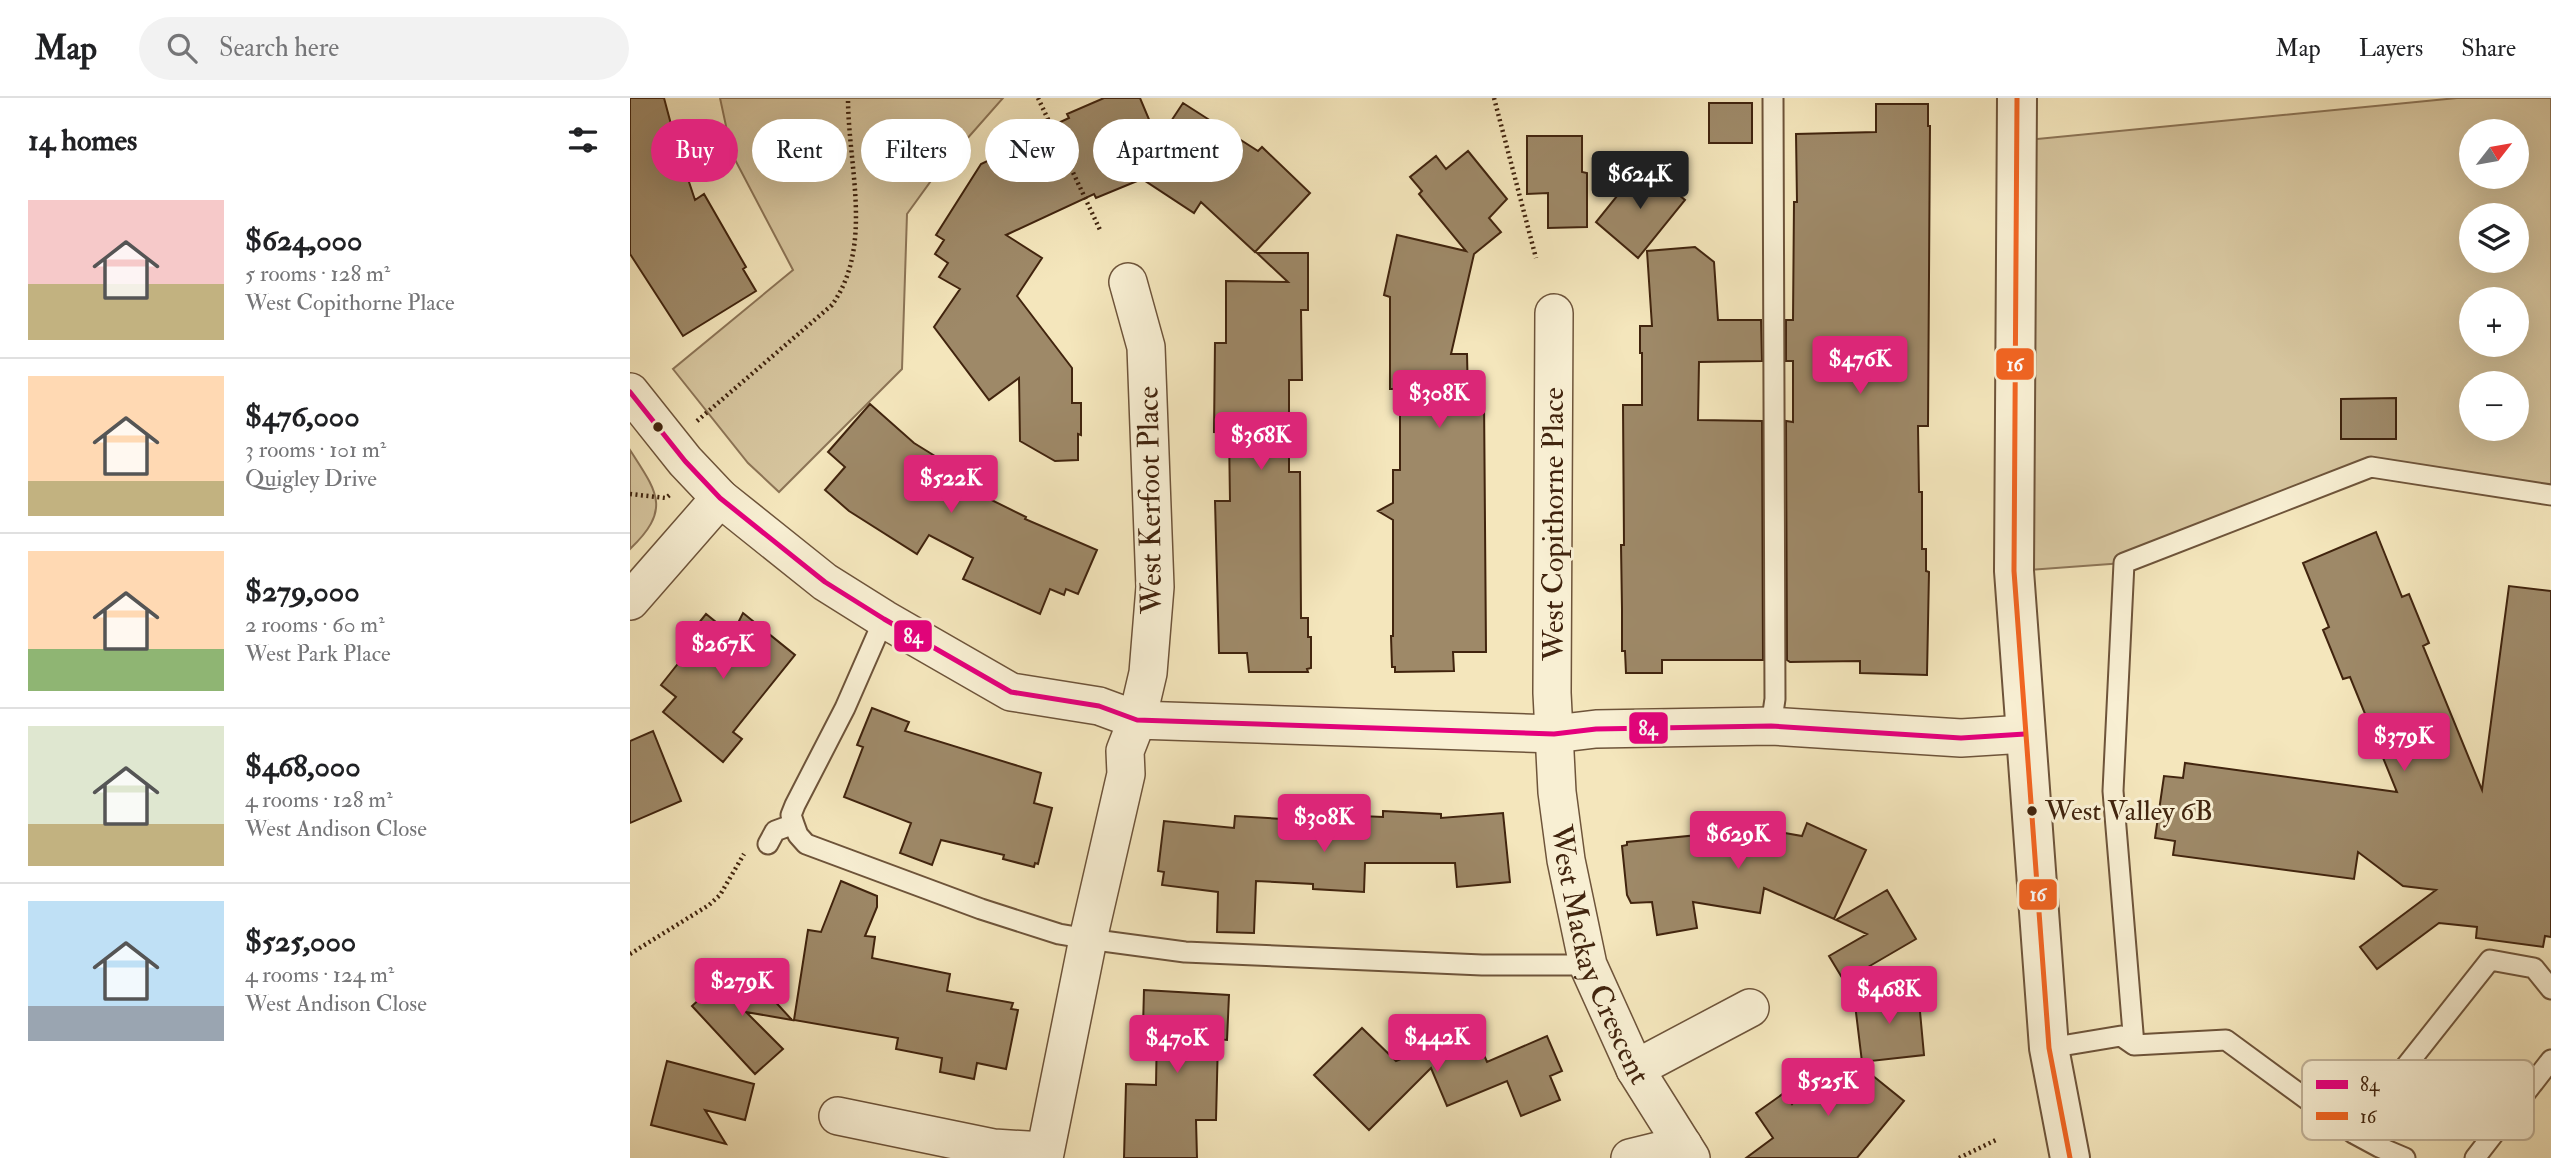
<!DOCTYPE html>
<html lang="en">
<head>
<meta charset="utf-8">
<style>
	body { margin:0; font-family:"IM FELL Double Pica",serif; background:#f2f2f2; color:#202124; height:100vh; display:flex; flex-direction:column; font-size:26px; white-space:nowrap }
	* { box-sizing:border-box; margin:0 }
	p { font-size:23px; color:#757577 }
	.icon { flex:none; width:38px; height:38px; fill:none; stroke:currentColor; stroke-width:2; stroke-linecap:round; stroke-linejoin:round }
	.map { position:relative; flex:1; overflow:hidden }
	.sheet { display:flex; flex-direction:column; background:#fff; width:630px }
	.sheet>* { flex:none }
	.guide { position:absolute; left:21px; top:21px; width:665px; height:63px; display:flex; gap:14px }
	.needle { width:46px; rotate:59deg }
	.fabs { position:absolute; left:1829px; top:21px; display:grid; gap:14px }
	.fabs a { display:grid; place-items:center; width:70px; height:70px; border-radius:50%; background:#fff; box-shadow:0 7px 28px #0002; font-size:35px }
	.price { position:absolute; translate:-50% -60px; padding:0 16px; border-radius:7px; background:#db2777; color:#fff; font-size:23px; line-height:46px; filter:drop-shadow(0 2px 4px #0008) }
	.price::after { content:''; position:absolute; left:50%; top:42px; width:21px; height:16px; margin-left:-10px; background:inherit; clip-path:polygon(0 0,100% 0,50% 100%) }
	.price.selected { background:#222; color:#fff }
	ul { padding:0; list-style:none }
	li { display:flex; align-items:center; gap:21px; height:175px; padding:0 28px }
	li+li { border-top:2px solid #e0e0e0 }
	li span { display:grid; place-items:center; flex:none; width:196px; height:140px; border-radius:0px; color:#555 }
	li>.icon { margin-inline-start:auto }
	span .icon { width:84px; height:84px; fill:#fffc; stroke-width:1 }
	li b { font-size:30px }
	h2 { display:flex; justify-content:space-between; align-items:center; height:84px; padding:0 28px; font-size:30px }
	.tag { padding:0 24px; border-radius:32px; background:#fff; box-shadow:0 7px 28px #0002; font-size:24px; line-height:63px }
	.tag.selected { background:#db2777; color:#fff }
	header { display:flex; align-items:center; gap:42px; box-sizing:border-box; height:98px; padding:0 35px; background:#fff; border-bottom:2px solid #e0e0e0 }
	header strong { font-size:33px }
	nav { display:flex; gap:38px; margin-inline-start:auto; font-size:24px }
	.search { width:490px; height:63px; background:#f2f2f2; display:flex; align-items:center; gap:18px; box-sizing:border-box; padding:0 24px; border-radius:38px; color:#757577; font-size:26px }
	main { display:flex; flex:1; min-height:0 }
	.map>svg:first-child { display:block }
</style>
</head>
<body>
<header>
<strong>Map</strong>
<div class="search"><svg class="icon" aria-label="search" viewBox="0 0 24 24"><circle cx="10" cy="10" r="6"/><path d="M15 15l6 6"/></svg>Search here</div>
<nav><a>Map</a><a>Layers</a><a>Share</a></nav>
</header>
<main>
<section class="sheet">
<h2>14 homes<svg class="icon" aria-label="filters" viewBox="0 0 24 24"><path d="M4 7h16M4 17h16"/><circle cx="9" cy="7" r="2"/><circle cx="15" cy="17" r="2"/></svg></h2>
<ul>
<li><span style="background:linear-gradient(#f6c9c9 60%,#c2b280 0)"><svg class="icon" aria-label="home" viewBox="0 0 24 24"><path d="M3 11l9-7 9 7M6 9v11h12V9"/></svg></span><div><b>$624,000</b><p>5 rooms · 128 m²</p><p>West Copithorne Place</p></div></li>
<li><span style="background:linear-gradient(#ffd9b3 75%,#c2b280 0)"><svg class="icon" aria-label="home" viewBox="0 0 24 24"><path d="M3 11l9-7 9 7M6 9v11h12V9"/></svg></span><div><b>$476,000</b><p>3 rooms · 101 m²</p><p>Quigley Drive</p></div></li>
<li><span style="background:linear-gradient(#ffd9b3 70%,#8fb573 0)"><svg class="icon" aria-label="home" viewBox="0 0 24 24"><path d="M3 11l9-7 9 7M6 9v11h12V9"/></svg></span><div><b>$279,000</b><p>2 rooms · 60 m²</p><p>West Park Place</p></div></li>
<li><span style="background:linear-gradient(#dfe7d0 70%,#c2b280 0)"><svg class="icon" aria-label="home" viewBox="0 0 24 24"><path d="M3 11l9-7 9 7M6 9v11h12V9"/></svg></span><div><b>$468,000</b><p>4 rooms · 128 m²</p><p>West Andison Close</p></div></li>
<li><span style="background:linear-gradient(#bfe0f5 75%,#9aa5b1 0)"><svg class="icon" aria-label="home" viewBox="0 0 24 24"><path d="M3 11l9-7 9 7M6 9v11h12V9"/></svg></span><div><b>$525,000</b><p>4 rooms · 124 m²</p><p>West Andison Close</p></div></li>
</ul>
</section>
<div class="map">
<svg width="1921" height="1060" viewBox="0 0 1921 1060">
	<rect width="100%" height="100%" fill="#f4e6bc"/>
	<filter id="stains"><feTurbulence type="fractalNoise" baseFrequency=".00286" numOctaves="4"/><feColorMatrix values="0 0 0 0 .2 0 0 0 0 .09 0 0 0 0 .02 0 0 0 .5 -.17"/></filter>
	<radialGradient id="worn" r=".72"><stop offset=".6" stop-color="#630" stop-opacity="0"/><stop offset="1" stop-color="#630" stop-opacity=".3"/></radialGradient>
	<path fill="#d6c59e" stroke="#8c7456" stroke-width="2" fill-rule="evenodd" d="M90 0H373L306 76 277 116 272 271 149 394 118 365 43 271 163 172 102 56Z
		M1827 0H1921V397L1741 369 1494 465 1384 473 1386 43ZM1841 33H1886V79H1841ZM1841 117H1886V163H1841ZM1841 201H1886V247H1841ZM1841 285H1886V331H1841Z
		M0 352C27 394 42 411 0 451Z"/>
	<path fill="#9e8968" stroke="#41240e" stroke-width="2" d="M0 0H34L46 45 65 102 74 96 116 169 113 171 126 193 53 238 0 156Z
		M474 0H510L528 43 553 5 628 53 632 49 680 95 625 154 571 104 564 115 512 81 466 100 464 96 376 137 412 160 387 198 442 270V305H451V337L448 336V362L425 363 390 343 389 280 359 302 304 229 330 191 309 179 318 165 305 156 314 142 306 137 351 66 387 49 385 45 439 20 437 16Z
		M1079 5H1122V45H1079Z
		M1246 6H1298V28H1300L1298 328H1288L1289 394H1292V451H1296V473L1299 474 1297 577 1230 575V563L1160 564 1157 562 1156 323 1163 324V263H1156V222H1163L1164 104H1167L1166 36 1246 34Z
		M897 38H952V74L957 75V129L918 130V95L897 96Z
		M838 53 877 101 859 120 871 134 844 156 821 256H837L838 299H854L856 554H823L824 573 765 574V569H762L761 538H763V422L748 413 763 405V372H770V291H760V199L754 197 767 137 836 153 789 96 792 93 780 79 806 58 816 71Z
		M1012 67 1055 102 1008 160 966 124Z
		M1065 149 1084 164 1088 222H1131L1132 263 1069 264 1068 322 1132 323 1133 562H1032V575H996L995 553H992V511L991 447H994L993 307H1012V255H1010V228H1022L1017 153Z
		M627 155H678V212H671L672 282H659V374H670L671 520H678V539H681V570L677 571 678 574H619L617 555H589L585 403H600L599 335 584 334 585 245H596V183L658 184Z
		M1766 300V341H1711V301Z
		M240 306 284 345 321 368 319 371 334 381 331 387 396 419 395 421 467 452 448 496 436 491 434 497 420 491 410 516 333 481 343 460 299 437 287 456 219 413 195 392 215 369 198 354Z
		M1746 434 1772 499 1779 496 1799 545 1793 548 1852 692 1879 488 1921 493V839L1915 838 1913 849 1846 840 1847 829 1809 825 1747 871 1730 849 1806 792 1773 788 1728 754 1724 781 1543 757 1545 743 1525 740 1534 678 1553 680 1555 665 1767 694 1720 579 1713 581 1693 532 1699 529 1673 465Z
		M113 515 165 557 103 634 112 641 93 664 33 614 46 599 31 587 58 553 51 547 76 516 102 537Z
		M242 610 279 624 275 633 411 675 404 705 422 710 408 766 405 765 404 769 373 761 374 757 311 742 302 767 270 755 281 725 214 699 233 649 227 647Z
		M23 633 51 703 0 725V643Z
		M753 713 811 716V720L873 715 880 784 827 789 825 765H735L734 794 683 791V786L626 783 624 835 587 834 588 794 532 787 534 774 528 773 534 723 604 730 605 718 686 723V716L753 719Z
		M1081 722 1172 738 1177 725 1236 752 1204 821 1134 790 1130 815 1063 804 1067 830 1027 837 1022 804 1001 805 997 797 992 748 997 747V744L1078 736Z
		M211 783 247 798V809L235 838 245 839 242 860 320 876 317 893 383 905 381 911 388 912 376 971 347 965 344 981 310 974 312 960 266 951 268 940 164 922 178 832 191 834Z
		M1257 792 1286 841 1214 883 1199 858 1237 836 1206 822Z
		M107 867 127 889 130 887 162 922 116 914 153 951 125 976 62 908Z
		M514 892 599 897 597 942 588 941 586 1022H566L567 1060H494L496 986 526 987 527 929H513Z
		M1288 892 1294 957 1232 964 1224 898Z
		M732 930 766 963 843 931 857 964 917 938 932 973 920 978 930 1002 891 1018 877 983 817 1008 801 970 739 1032 684 977Z
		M37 963 124 986 115 1022 75 1012 96 1046 21 1027Z
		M1227 965 1274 1003 1227 1060H1116L1143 1040 1126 1015 1154 995 1162 1006 1190 972 1209 988Z"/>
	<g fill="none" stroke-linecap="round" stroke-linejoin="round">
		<g stroke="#6e543a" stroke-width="23">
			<path id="service" d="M1141 628 1145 601 1143 0
				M164 726 168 737 176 746 351 811 429 836 458 841 555 854 852 867H958
				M138 746 145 733 164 726 161 717 165 707 215 610 254 521
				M1504 947 1483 693 1494 465 1741 369 1921 397
				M1419 950 1491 938 1504 947 1596 942 1723 1035 1749 1049 1775 1060
				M1723 1035 1860 862 1904 870 1921 891
				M1845 1060 1921 962"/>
		</g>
		<g stroke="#6e543a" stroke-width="40">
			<g id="minor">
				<path id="s1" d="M924 215 922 595 927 694 936 762 958 867 1005 971 1061 1060"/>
				<path d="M0 294 55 363 90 400 195 484 254 521 381 594 469 608 507 622 924 636 966 631 1141 628 1331 640 1395 636"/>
				<path d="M0 503 90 400"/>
				<path d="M1005 971 1120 910"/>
				<path d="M208 1018 364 1050 414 1053"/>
				<path d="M414 1060 458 841 496 676 495 653 507 622 518 575 525 489 516 249 498 184"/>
				<path d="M1000 1060 1053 1047"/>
			</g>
		</g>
		<g stroke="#6e543a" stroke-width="42">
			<path id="tertiary" d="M1387 0 1384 473 1419 950 1440 1060"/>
		</g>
		<path stroke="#41240e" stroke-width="4.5" stroke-dasharray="2 3.5" stroke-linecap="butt" d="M408 0 471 134
			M864 0 906 160
			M67 323 202 207C244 148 218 68 218 0
			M0 396 36 400 41 396
			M0 856 79 807 90 797 114 756
			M1329 1060 1368 1041"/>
		<use href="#service" stroke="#f8efd3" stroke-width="19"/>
		<use href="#minor" stroke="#f8efd3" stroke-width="37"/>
		<use href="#tertiary" stroke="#f8efd3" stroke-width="38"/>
		<g stroke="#f8efd3" stroke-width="10">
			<path id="bus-1" d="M0 294 55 363 90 400 195 484 254 521 381 594 469 608 507 622 924 636 966 631 1141 628 1331 640 1395 636"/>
		</g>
		<g stroke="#f8efd3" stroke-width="10">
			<path id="bus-2" d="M1387 0 1384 473 1419 950 1440 1060"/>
		</g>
		<use href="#bus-1" stroke="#e5007d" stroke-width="5"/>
		<use href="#bus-2" stroke="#f26522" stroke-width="5"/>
	</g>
	<g fill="#41240e" stroke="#f8efd3" stroke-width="2.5">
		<circle cx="28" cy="329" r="6"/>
		<circle cx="1402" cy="713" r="6"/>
	</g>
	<g text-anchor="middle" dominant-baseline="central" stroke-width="6" stroke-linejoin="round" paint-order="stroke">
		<g font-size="28" fill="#41240e" stroke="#f8efd3" text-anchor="start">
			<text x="1415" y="713">West Valley 6B</text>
		</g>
		<g font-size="30" fill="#41240e" stroke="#f8efd3">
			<text transform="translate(520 402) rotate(-91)">West Kerfoot Place</text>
			<text transform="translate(923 426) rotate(-90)">West Copithorne Place</text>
			<text stroke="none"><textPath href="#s1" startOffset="648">West Mackay Crescent</textPath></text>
		</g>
	</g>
	<rect x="1672" y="962" width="232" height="80" rx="10" fill="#f8efd3" stroke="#c1b298" stroke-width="2"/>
	<rect x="1686" y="982" width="32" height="9" fill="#e5007d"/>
	<rect x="1686" y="1014" width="32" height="8" fill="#f26522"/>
	<g font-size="19" fill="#41240e">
		<text x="1730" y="993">84</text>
		<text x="1730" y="1025">16</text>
	</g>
	<g stroke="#f8efd3" stroke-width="2.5">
		<rect x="1365" y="249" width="40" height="34" rx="7" fill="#f26522"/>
		<rect x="263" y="521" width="40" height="34" rx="7" fill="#e5007d"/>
		<rect x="998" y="613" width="41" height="34" rx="7" fill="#e5007d"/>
		<rect x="1388" y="780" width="40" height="33" rx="7" fill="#f26522"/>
	</g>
	<g font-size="19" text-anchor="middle" font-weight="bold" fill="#fff">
		<text x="1385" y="273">16</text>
		<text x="283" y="545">84</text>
		<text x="1018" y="637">84</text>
		<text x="1408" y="803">16</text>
	</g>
	<rect width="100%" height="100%" filter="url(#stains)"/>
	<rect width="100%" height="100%" fill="url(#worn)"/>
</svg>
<div class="fabs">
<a><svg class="needle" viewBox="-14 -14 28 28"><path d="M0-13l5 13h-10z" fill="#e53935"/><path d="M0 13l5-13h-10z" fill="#757577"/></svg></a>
<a><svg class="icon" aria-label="layers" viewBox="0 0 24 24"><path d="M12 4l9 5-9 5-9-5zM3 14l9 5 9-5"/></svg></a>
<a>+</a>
<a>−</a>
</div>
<b class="price selected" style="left:1010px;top:113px">$624K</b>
<b class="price" style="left:1230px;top:298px">$476K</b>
<b class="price" style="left:809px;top:332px">$308K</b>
<b class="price" style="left:631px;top:374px">$368K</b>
<b class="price" style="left:321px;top:417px">$522K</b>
<b class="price" style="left:93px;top:583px">$267K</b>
<b class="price" style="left:1774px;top:675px">$379K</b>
<b class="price" style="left:694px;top:756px">$308K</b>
<b class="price" style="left:1108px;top:773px">$629K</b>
<b class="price" style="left:112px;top:920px">$279K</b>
<b class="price" style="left:1259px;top:928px">$468K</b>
<b class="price" style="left:807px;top:976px">$442K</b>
<b class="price" style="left:547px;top:977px">$470K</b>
<b class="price" style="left:1198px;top:1020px">$525K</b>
<div class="guide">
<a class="tag selected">Buy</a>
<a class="tag">Rent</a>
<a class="tag">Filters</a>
<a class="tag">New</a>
<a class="tag">Apartment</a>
</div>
</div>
</main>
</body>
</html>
